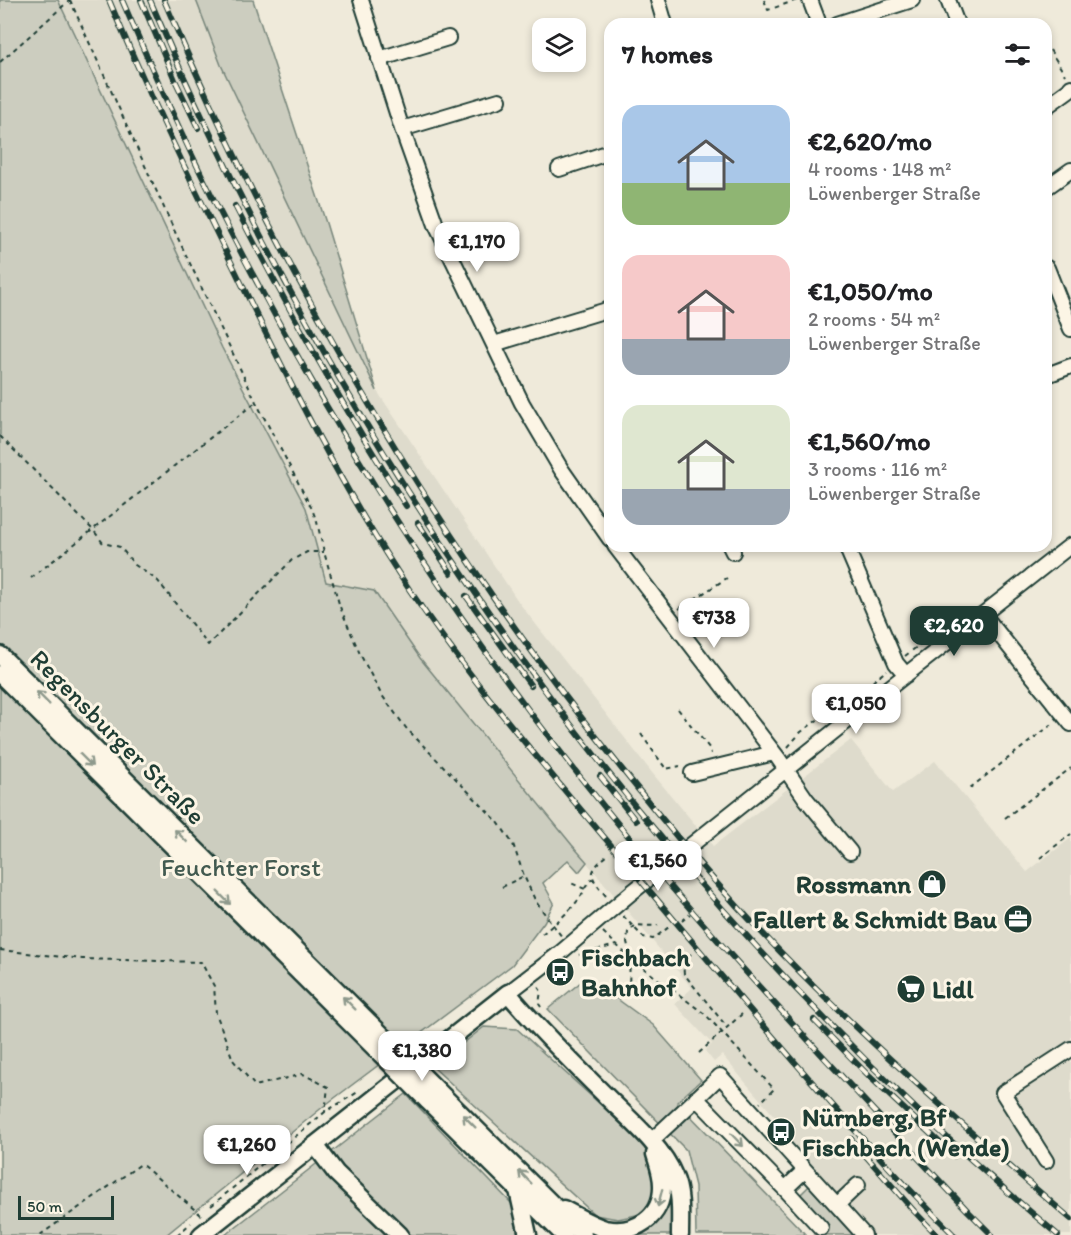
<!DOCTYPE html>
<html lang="en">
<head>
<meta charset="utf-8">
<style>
	body { margin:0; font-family:Itim,sans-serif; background:#f6f6f6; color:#202124; height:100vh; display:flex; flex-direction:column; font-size:22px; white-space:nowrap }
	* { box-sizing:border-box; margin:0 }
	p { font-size:20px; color:#757577 }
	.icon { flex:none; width:33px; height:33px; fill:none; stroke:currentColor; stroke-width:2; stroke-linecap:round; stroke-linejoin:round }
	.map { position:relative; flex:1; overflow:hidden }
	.side { position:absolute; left:604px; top:18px; width:448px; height:534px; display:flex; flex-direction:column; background:#fff; border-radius:18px; box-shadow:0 3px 9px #0003 }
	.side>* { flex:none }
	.controls { position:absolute; left:532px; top:18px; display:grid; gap:12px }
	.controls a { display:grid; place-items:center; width:54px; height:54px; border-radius:12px; background:#fff; box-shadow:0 3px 9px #0003; font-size:30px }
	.scale { position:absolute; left:18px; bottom:15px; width:96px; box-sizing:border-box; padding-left:6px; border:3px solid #1f3d34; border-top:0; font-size:16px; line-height:21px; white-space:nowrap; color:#1f3d34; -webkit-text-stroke:4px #fcf5e5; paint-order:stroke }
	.price { position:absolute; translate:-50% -51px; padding:0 14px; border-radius:12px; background:#fff; color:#222; font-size:20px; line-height:39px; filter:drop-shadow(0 2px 3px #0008) }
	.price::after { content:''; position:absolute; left:50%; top:36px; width:18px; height:14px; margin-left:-9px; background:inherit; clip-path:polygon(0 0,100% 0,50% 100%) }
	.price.current { background:#1f3d34; color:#fff }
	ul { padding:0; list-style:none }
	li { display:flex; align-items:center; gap:18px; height:150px; padding:0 18px }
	li span { display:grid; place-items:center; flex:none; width:168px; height:120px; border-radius:18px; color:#555 }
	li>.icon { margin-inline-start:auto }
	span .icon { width:72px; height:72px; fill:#fffc; stroke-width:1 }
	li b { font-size:26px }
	h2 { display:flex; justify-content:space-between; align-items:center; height:72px; padding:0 18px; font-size:26px }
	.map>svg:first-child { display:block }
</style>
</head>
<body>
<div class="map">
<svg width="1071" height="1235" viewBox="0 0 1071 1235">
	<rect width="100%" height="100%" fill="#efeada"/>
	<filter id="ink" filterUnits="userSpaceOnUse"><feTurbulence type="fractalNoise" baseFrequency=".0167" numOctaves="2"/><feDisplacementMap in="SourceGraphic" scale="12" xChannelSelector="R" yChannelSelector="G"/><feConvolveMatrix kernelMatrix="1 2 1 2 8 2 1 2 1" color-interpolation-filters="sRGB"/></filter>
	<g filter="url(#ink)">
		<path fill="#dedbcc" d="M58 0H196L221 65 377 391 520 604 653 774 713 846 851 740 893 792 935 761 1027 872 1071 838V1235H853L809 1186 819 1177 771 1123 776 1118 722 1055 714 1062 705 1051 712 1044 675 1004 692 988 572 845 420 658 375 591 326 582 306 508 222 348Z"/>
		<path fill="#cccdbf" stroke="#76857a" stroke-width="1.5" d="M0 0H58L222 348 306 508 326 582 374 591 420 658 572 845 587 862 579 872 568 860 543 883 554 903 544 922 512 965 324 1106 166 1235H0Z
			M196 0H253L326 223 377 391 221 65Z
			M587 977 653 1025 701 1080 677 1102 806 1235H696L695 1186 686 1150 548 1009Z
			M484 1027 517 1029 643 1143 656 1178 654 1197 641 1214 618 1219 595 1215 433 1067Z
			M406 1094 513 1205 524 1235H225Z
			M809 1186 853 1235H814L824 1225 798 1197Z
			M671 1193 674 1235H594L576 1217 621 1234Z"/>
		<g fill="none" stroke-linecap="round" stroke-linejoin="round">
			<g stroke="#1f3d34" stroke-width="18">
				<path id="minor" d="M361 0 402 129 436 225 522 403 561 469 610 539
					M658 0 665 24
					M810 0 819 24
					M948 0 957 24
					M837 24 912 0
					M379 59 448 38
					M1047 106 1069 90 1071 87
					M402 129 499 100
					M559 169 610 152
					M1047 187 1071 170
					M1047 268 1071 329
					M494 344 610 309
					M1047 375 1071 366
					M615 546 778 758 806 799 850 852
					M730 546 733 552
					M846 546 890 649 896 663 906 675
					M983 614 1071 724
					M692 773 774 753
					M508 993 560 953 631 893 842 725 1071 545
					M651 1141C674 1120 697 1098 720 1076L805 1170 785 1189 696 1098
					M1046 1161 1003 1093 1071 1049
					M805 1170 864 1235
					M785 1189 821 1228
					M837 1205 858 1185"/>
			</g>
			<g stroke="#1f3d34" stroke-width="21">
				<path id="major" d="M0 655 391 1044
					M0 674 381 1054
					M437 1090 583 1235
					M427 1100 564 1235
					M315 1145 336 1173 400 1235
					M518 1190 528 1235
					M563 1209C577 1216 591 1225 605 1229 635 1235 663 1217 662 1185 662 1174 658 1164 655 1154
					M201 1235 508 993C538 1029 573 1063 606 1096 629 1119 662 1146 674 1176 682 1194 680 1216 680 1235"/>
			</g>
			<path stroke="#1f3d34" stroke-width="2" stroke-dasharray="4.5 4.5" stroke-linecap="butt" d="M70 0 175 232 256 402 312 509 317 522 324 552 340 607 360 654 381 694 406 728 498 822 513 844 524 876 536 902 562 937
				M764 0 768 10 797 0
				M1050 50 1065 75
				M0 62 70 0
				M0 436 94 531 103 543 120 547 135 565 158 581 208 645 292 560 307 552H324
				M31 578 256 402
				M679 609 727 578
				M905 656 967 608
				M678 709 710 749 711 754
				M641 734 666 769 680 766
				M788 747 801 732 831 710 845 704 887 670
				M970 788 1055 722
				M1005 818 1071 768
				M1040 858 1071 834
				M502 887 524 876
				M585 888 590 881 593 879
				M606 896C590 877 586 872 608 855
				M623 916 643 937 653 939 669 927
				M682 921 690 914
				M603 932 630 958 706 1015 774 1089 760 1103
				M542 934C558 921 576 907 585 889L571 883
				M0 950 82 959 201 962 214 986 216 1013 233 1060 255 1086 303 1074 328 1087 325 1112
				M691 954C684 960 683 965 684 974L727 1027
				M579 955 616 945
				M538 987 541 991 539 1004 541 1007
				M629 990 630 954 627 942 628 932 636 925 655 926 658 925
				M699 1053 742 1014
				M211 1206 325 1112 358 1092
				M40 1235 141 1164 201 1215
				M177 1235 191 1223"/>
			<use href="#minor" stroke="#fcf5e5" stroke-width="14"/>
			<use href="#major" stroke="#fcf5e5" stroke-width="16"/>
			<g stroke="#1f3d34" stroke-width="6">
				<path id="rail" d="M109 0C147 91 190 179 234 268 278 359 322 449 375 536 452 663 552 775 648 889 747 1006 845 1126 954 1235
					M122 0C152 69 182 137 216 204 315 399 431 587 566 759 690 918 830 1064 968 1211L992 1235
					M141 0 175 80 198 128
					M150 0C351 474 662 904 1058 1235
					M164 0C282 277 436 538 625 773 665 823 706 873 750 920 850 1027 960 1124 1071 1219
					M235 206C288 309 344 409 406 506
					M418 523 451 573
					M466 596 531 686
					M600 776 636 821
					M814 1020 870 1077 954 1156
					M851 1139 914 1211 937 1235"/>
			</g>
			<use href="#rail" stroke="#fcf5e5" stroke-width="4" stroke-dasharray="11" stroke-linecap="butt"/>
			<g stroke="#1f3d34" stroke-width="21" stroke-linecap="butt">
				<path id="major-bridge" d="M391 1044 437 1090
					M381 1054 427 1100"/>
			</g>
			<use href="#major-bridge" stroke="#fcf5e5" stroke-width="16"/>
		</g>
		<defs><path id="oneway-shaft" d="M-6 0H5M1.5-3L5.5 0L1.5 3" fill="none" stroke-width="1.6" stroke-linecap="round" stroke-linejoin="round" transform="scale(1.5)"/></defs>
		<g stroke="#8e998c">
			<use href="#oneway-shaft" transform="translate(43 698) rotate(-135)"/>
			<use href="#oneway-shaft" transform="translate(86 760) rotate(45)"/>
			<use href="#oneway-shaft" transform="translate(181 836) rotate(-135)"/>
			<use href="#oneway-shaft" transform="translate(224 898) rotate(45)"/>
			<use href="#oneway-shaft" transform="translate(349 1003) rotate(-135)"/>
			<use href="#oneway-shaft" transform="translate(469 1121) rotate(-135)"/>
			<use href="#oneway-shaft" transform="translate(737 1140) rotate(46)"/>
			<use href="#oneway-shaft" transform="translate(525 1177) rotate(-135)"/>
			<use href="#oneway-shaft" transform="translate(660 1198) rotate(104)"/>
		</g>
	</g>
	<defs>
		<g id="shop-disc" transform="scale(1.5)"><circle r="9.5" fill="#1f3d34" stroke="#fcf5e5"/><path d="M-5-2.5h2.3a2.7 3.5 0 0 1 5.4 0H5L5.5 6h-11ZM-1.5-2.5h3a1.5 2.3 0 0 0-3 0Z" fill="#fff"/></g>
		<g id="office-disc" transform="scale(1.5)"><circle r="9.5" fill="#1f3d34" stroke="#fcf5e5"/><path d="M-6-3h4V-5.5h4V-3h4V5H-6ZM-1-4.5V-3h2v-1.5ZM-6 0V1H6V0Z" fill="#fff"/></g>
		<g id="bus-disc" transform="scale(1.5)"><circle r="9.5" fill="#1f3d34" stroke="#fcf5e5"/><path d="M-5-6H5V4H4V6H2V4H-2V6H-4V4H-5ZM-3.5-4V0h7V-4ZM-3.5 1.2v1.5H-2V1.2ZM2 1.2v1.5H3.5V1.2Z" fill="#fff"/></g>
		<g id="supermarket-disc" transform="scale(1.5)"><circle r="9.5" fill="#1f3d34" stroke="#fcf5e5"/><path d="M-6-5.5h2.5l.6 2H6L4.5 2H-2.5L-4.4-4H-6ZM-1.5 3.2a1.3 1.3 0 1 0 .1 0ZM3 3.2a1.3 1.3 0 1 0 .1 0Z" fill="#fff"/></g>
	</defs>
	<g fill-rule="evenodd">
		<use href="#shop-disc" x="932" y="884"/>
		<use href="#office-disc" x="1018" y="919"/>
		<use href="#bus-disc" x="560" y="972"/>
		<use href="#supermarket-disc" x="911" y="989"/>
		<use href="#bus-disc" x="781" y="1132"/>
	</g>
	<g text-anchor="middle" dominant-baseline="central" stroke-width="6" stroke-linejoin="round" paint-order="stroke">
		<g font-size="26" fill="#1f3d34" stroke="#fcf5e5">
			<text transform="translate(118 737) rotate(45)">Regensburger Straße</text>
		</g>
		<g font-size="26" fill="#425a50" stroke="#fcf5e5">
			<text x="241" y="867">Feuchter Forst</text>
		</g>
		<g font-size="26" font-weight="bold" fill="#1f3d34" stroke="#fcf5e5" text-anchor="start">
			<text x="911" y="884" text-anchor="end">Rossmann</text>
			<text x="997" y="919" text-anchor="end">Fallert &amp; Schmidt Bau</text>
			<text x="581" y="957">Fischbach<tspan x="581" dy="30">Bahnhof</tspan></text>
			<text x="932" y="989">Lidl</text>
			<text x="802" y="1117">Nürnberg, Bf<tspan x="802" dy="30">Fischbach (Wende)</tspan></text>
		</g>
	</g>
</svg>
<div class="controls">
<a><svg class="icon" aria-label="layers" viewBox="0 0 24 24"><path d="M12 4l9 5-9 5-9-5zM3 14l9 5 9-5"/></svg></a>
</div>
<div class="scale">50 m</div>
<b class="price" style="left:477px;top:273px">€1,170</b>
<b class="price" style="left:714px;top:649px">€738</b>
<b class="price current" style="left:954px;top:657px">€2,620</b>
<b class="price" style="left:856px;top:735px">€1,050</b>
<b class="price" style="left:658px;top:892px">€1,560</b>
<b class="price" style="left:422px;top:1082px">€1,380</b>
<b class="price" style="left:247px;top:1176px">€1,260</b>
<section class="side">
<h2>7 homes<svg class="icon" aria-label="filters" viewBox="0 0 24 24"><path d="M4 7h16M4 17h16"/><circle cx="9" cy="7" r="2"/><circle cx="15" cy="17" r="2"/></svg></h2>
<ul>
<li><span style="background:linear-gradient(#a9c7e8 65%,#8fb573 0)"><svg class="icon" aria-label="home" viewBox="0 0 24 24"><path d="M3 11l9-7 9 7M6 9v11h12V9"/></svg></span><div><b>€2,620/mo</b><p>4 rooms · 148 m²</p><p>Löwenberger Straße</p></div></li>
<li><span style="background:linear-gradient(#f6c9c9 70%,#9aa5b1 0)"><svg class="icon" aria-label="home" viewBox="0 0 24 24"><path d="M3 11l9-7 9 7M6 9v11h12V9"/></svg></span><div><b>€1,050/mo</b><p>2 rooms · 54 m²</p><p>Löwenberger Straße</p></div></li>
<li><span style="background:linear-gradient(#dfe7d0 70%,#9aa5b1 0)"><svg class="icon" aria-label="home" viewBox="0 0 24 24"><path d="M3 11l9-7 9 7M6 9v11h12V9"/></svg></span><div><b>€1,560/mo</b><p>3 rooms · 116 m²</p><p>Löwenberger Straße</p></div></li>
</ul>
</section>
</div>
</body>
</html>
